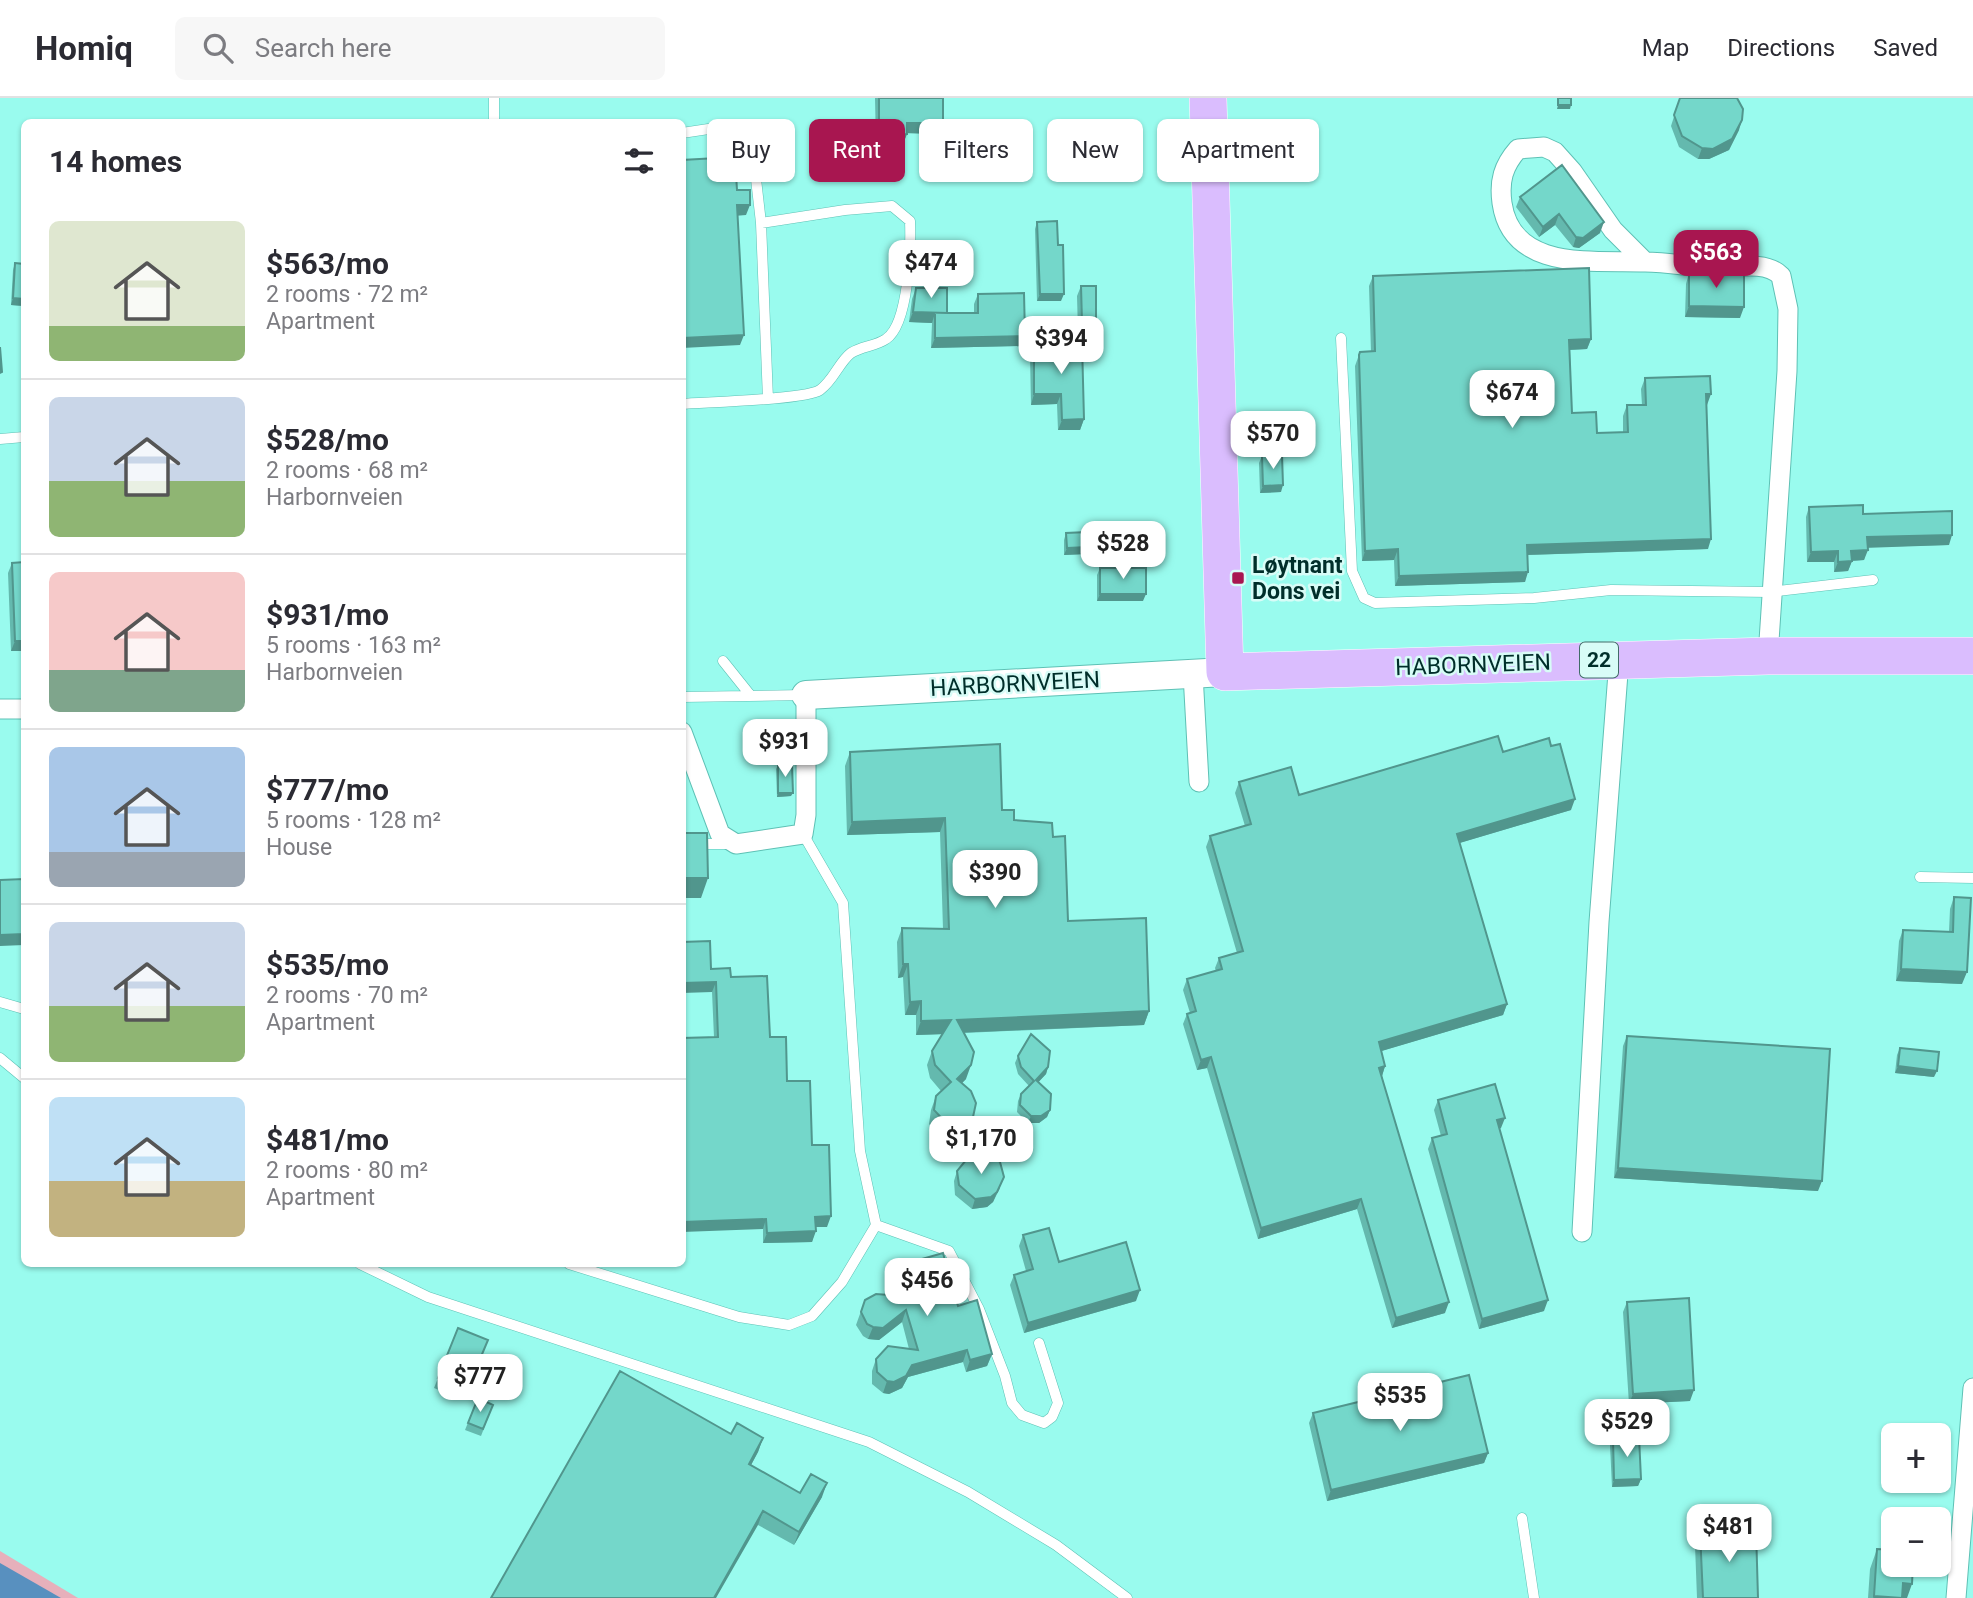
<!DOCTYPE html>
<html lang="en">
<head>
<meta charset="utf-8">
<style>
	body { margin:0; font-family:Roboto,sans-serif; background:#f7f7f7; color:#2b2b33; height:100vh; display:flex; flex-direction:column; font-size:26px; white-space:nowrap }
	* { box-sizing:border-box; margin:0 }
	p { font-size:23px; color:#7c7c81 }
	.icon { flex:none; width:38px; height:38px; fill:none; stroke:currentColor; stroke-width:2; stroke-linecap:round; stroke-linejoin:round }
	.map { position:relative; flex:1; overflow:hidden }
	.drawer { position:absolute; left:21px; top:21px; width:665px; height:1148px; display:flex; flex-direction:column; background:#fff; border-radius:10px; box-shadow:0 2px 5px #0004 }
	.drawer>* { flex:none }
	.hud { position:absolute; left:707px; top:21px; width:665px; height:63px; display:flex; gap:14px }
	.controls { position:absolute; left:1881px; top:1325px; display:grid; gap:14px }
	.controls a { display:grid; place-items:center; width:70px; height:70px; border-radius:10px; background:#fff; box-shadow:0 2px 5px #0004; font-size:35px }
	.price { position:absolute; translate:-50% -60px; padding:0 16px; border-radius:14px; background:#fff; color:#222; font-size:23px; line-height:46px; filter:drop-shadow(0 2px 4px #0008) }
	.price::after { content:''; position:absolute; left:50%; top:42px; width:21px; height:16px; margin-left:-10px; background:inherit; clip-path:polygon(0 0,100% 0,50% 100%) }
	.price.on { background:#a81650; color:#fff }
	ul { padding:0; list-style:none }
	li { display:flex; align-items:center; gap:21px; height:175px; padding:0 28px }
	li+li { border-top:2px solid #e1e1e2 }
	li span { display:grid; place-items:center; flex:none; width:196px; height:140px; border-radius:10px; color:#555 }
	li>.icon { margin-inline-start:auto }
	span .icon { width:84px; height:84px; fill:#fffc; stroke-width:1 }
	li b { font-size:30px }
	h2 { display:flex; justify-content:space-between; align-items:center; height:84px; padding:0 28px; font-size:30px }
	.pill { padding:0 24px; border-radius:10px; background:#fff; box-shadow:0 2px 5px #0004; font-size:24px; line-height:63px }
	.pill.on { background:#a81650; color:#fff }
	header { display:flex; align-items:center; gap:42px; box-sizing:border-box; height:98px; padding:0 35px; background:#fff; border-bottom:2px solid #e1e1e2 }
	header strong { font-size:33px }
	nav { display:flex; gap:38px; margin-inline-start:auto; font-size:24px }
	.search { width:490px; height:63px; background:#f7f7f7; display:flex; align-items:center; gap:18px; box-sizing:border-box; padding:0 24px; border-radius:10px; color:#7c7c81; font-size:26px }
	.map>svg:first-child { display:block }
</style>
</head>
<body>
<header>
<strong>Homiq</strong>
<div class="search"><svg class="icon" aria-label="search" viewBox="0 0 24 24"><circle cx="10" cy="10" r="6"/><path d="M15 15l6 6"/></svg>Search here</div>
<nav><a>Map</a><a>Directions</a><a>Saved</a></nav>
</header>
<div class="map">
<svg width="1973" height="1500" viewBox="0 0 1973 1500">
	<rect width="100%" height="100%" fill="#99fbee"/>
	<path fill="#e6b0bb" d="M0 1453 78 1500H0Z"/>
	<path fill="#5890bf" d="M0 1465 61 1500H0Z"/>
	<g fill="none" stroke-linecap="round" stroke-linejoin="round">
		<g stroke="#5ec1b5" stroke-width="11">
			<path id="lane" d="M494 0V24
				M682 35 715 30 738 32 752 46 761 125 768 301
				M1341 240 1352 473 1364 500 1375 505 1534 500 1611 492 1770 494 1873 482
				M682 306C707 304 804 302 820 292 834 282 839 264 851 255 862 248 876 248 886 241 909 226 911 148 910 123L892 108 845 112 761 125
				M0 341 24 339
				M723 563 751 598
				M682 599 805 597
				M803 736 843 805 860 1053 876 1127 949 1153 979 1211 1005 1278 1012 1305 1022 1317 1044 1325 1052 1319 1058 1305 1039 1245
				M682 746H732
				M1920 779 1973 780
				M0 904 24 911
				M0 960 24 980
				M360 1166 428 1199 869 1344 968 1394 1056 1447 1127 1500
				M569 1166 739 1219 789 1227 812 1218 842 1184 876 1127
				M1522 1420 1534 1500"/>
		</g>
		<g stroke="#5ec1b5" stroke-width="21">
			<path id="street" d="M1644 163 1613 132 1572 73 1555 54 1544 49 1518 51C1503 68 1499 83 1502 105 1512 174 1594 162 1645 164 1668 164 1691 169 1714 170 1734 170 1766 162 1781 178L1788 211 1787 273 1768 558
				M1193 576 1199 684
				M0 611H24
				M682 634 720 736 736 746 803 736 806 717V597
				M1582 1134 1599 824 1619 562
				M1956 1500 1973 1290"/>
		</g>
		<g stroke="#5ec1b5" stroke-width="30">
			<path id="secondary" d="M806 597 1225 574"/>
		</g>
		<g stroke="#fff" stroke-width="38">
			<path id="highway" d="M1208 0 1225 574 1768 558H1973"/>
		</g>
		<use href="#lane" stroke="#fff" stroke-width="10"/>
		<use href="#street" stroke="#fff" stroke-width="19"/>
		<use href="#secondary" stroke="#fff" stroke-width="28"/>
		<use href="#highway" stroke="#dabdfe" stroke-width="37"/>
	</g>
	<path fill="#64b9ae" d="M875 0H943L939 36 907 35 903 46 876 47Z
		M1680 0 1739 32 1729 52 1709 61H1698L1679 49 1671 28Z
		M1520 99 1600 135 1579 150 1573 149 1555 127 1539 139 1516 109Z
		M1037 124 1058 147 1061 203H1037L1035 131Z
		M15 165 24 166V208L11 207 13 172Z
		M1689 175 1740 220 1685 219 1686 186Z
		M1373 178 1591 241 1587 251 1570 252 1572 315 1597 335 1623 334V318L1627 307H1642L1641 291 1645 280 1707 307 1708 451 1528 457 1525 484 1395 488 1394 462 1362 463 1355 268 1360 254H1371L1369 188Z
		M1081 188 1096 224 1093 234H1078L1077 198Z
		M916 190 947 215H974V206L978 196 1022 248 931 250 932 225 909 224 912 201Z
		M1034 246 1084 321 1080 332H1058L1057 306 1031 307 1030 257Z
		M1262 358 1281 394 1260 395 1259 365Z
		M1809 409 1863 416 1949 447 1867 449 1864 462 1852 463 1848 473 1834 474V464H1807L1806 419Z
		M1066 435 1108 455 1064 457V442Z
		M12 465 24 553H11L8 475Z
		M1100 470 1143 503H1097V477Z
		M850 654 1002 712 1014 722 1053 739 1068 823 1149 913 1144 927 964 935 966 981 962 985 968 1033 957 1041H943L929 1026 931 1012 936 998 941 993 930 980 927 967 932 953 943 936 916 937V917H905L903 879 898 880 897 844 902 830 943 831 940 734 847 737 845 668Z
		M1503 654 1571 712 1459 745 1507 906 1503 917 1381 953 1385 968 1382 978 1445 1215 1392 1230 1357 1111 1258 1141 1207 970 1197 972 1183 926 1187 916 1190 915 1183 892 1187 881 1216 873 1215 870 1219 860 1237 855 1206 749 1210 738 1245 728 1235 695 1239 684 1299 697Z
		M778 667 791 698 777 699 776 671Z
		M1954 799 1962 886 1896 883 1899 843 1903 832 1949 834 1950 811Z
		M711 871 731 879 770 939 812 1047 827 1129H816L812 1144 763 1145V1131L714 939Z
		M1627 938 1818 1093 1614 1080 1623 948Z
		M1900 950 1934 979 1895 975 1897 957Z
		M1018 958 1048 969 1046 976 1038 984 1050 1012 1047 1019 1039 1025H1028L1017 1014 1018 1003 1021 996 1029 988 1018 976 1015 965Z
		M1438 1002 1501 1030 1499 1031 1544 1213 1479 1231 1428 1051 1432 1040 1441 1038 1434 1012Z
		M957 1073 1000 1090 993 1104 987 1109 972 1111 955 1097 954 1083Z
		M1023 1137 1059 1164 1136 1203 1024 1235 1010 1187 1014 1177 1026 1173 1019 1148Z
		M894 1169 958 1208 992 1256 987 1268 966 1274 963 1264 908 1279 902 1290 889 1296 883 1295 872 1286V1273L876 1261 909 1251 902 1224 879 1242 868 1241 863 1238 856 1227 865 1202 894 1197 890 1181Z
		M1627 1204 1690 1303 1629 1306 1623 1214Z
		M458 1230 488 1242 464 1302 434 1290Z
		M478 1300 493 1307 481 1338 465 1332Z
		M1313 1315 1488 1355 1484 1365 1327 1403 1309 1325Z
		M731 1336 763 1340 758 1354 751 1367 800 1395 822 1399 794 1447 758 1427Z
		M1613 1340 1641 1381 1638 1388 1612 1389 1610 1347Z
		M1700 1433 1758 1500H1697L1695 1447Z
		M1877 1451 1907 1500H1868L1870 1471Z"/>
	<path fill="#51968d" d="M1558 7H1571L1570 11H1557Z
		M1742 22 1739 32 1729 52 1709 61H1698L1702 50Z
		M907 25H943L939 36 903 35Z
		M907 36 903 46 876 47 879 37Z
		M737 107H750L746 117 734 118Z
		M1559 116 1555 127 1539 139 1543 129Z
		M1604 124 1600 135 1579 150 1573 149 1576 139Z
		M1040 196H1064L1061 203H1037Z
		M13 200 24 201V208L11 207Z
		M1689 208 1744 209 1740 220 1685 219Z
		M913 214 947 215H935L932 225 909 224Z
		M1082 224H1096L1093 234H1078Z
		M744 237 740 247 682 250V240Z
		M1025 238 1022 248 931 250 935 240Z
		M1591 241 1587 251 1566 252 1569 242Z
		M1034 296H1061L1057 306 1031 307Z
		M1706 296H1711L1707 307Z
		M1084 321 1080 332H1058L1062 322Z
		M1283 387 1281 394 1260 395 1263 388Z
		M1952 437 1949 447 1863 450 1867 439Z
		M1711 441 1708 451 1524 457 1527 447Z
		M1110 448 1108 455 1064 457 1067 450Z
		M1398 451 1394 462 1362 463 1365 453Z
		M1868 452 1864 462 1848 463 1851 453Z
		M1838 453 1834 464H1807L1811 454Z
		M1852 463 1848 473 1834 474 1838 464Z
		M1528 474 1525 484 1395 488 1399 478Z
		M1100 496H1146L1143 503H1097Z
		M15 543H24V553H11Z
		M778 695H793L791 698 777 699Z
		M1575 701 1571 712 1453 747 1457 736Z
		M945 720 940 734 847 737 852 724Z
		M682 780H708L701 800H682Z
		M24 836V847L0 848V837Z
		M903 866H908L903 879 898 880Z
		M1901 871 1967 874 1962 886 1896 883Z
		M716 884 712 894 682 895V885Z
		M921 903 916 917H905L910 904Z
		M1507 906 1503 917 1375 955 1379 944Z
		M1149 913 1144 927 952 935 957 922Z
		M951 922 946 936 916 937 921 923Z
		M1211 959 1207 970 1197 972 1201 962Z
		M971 967 966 981 952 995 957 981Z
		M1385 968 1382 978 1379 970Z
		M1898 968 1937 973 1934 979 1895 975Z
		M1048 969 1046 976 1034 989 1036 982Z
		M1050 1012 1047 1019 1039 1025H1028L1031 1018Z
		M973 1019 968 1033 957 1041H943L948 1027Z
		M1505 1020 1501 1030 1493 1032 1497 1022Z
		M1618 1070 1822 1083 1818 1093 1614 1080Z
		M1004 1079 993 1104 987 1109 972 1111 975 1101Z
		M1361 1101 1357 1111 1258 1141 1261 1130Z
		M831 1118 827 1129H812L815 1119Z
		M766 1121 763 1131 682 1134V1124Z
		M816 1133 812 1144 763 1145 767 1135Z
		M1140 1192 1136 1203 1024 1235 1028 1225Z
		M1548 1202 1544 1213 1479 1231 1482 1221Z
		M1449 1204 1445 1215 1392 1230 1396 1220Z
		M906 1212 902 1224 879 1242 868 1241 873 1229Z
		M967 1252 963 1264 908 1279 902 1290 889 1296 883 1295 887 1283 912 1267Z
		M992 1256 987 1268 966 1274 970 1262Z
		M1694 1292 1690 1303 1629 1306 1633 1296Z
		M763 1340 758 1354 744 1380 749 1366Z
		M1488 1355 1484 1365 1327 1403 1331 1392Z
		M1641 1381 1638 1388 1612 1389 1614 1382Z
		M827 1385 822 1399 794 1447 799 1434Z
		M763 1413 758 1427 716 1500H714Z
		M1903 1485 1912 1486 1907 1500H1873L1874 1498Z"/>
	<path fill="#74d7ca" stroke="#51968d" stroke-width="2" d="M879 0H943V25H907V36L879 37Z
		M1558 0H1571V7H1558Z
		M1680 0H1737L1743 11 1742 22 1732 41 1713 51 1702 50 1682 38 1674 17Z
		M735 59 737 92H750V107H737L744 237 682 240V62Z
		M1562 67 1604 124 1583 140 1576 139 1559 116 1543 129 1520 99Z
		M1057 123 1058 147H1063L1064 196H1040L1037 124Z
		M15 165 24 166V201L13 200Z
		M1589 170 1591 241 1569 242 1572 315 1596 314 1597 335 1628 334 1627 307H1646L1645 280 1710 278 1711 296H1706L1711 441 1527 447 1528 474 1399 478 1398 451 1365 453 1359 257 1360 254 1375 253 1373 178Z
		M1689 175 1744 177V209L1689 208Z
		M1081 188H1096V224H1082Z
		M916 190H947V215L913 214Z
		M1024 195 1025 238 935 240V215H978V196Z
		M1082 245 1084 321 1062 322 1061 296H1034V246Z
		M0 249 2 274 0 275Z
		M1282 357 1283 387 1263 388 1262 358Z
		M1863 407V416L1952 413V437L1867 439 1868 452 1851 453 1852 463 1838 464V453L1811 454 1809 409Z
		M1110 433V448L1067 450 1066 435Z
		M24 464V543H15L12 465Z
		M1100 470H1146V496H1100Z
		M1498 638 1503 654 1549 640 1551 648 1560 646 1575 701 1457 736 1507 906 1379 944 1385 968 1379 970 1449 1204 1396 1220 1361 1101 1261 1130 1211 959 1201 962 1187 916 1196 913 1187 881 1222 871 1219 860 1243 853 1210 738 1251 726 1239 684 1291 669 1299 697Z
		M1000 646 1002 712H1014V722L1052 725 1053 739 1065 738 1068 823 1146 820 1149 913 957 922 974 954 971 967 957 981 971 993 976 1005 973 1019 962 1027H948L934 1012 936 998 951 984 935 967 932 953 951 922 921 923V903L910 904 908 866H903L902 830 949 831 945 720 852 724 850 654Z
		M778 667H792L793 695H778Z
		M682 735H707L708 780H682Z
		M24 781V836L0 837V782Z
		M1954 799 1971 800 1967 874 1901 871 1903 832 1953 834Z
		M710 843 711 871 730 870 731 879 767 878 770 939H786L787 983H810L812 1047H829L831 1118 815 1119 816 1133 767 1135 766 1121 682 1124V940L718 939 716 884 682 885V844Z
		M1031 936 1050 953 1048 969 1036 982 1051 996 1050 1012 1041 1018H1031L1020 1007 1021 996 1034 983 1021 969 1018 958Z
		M1627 938 1830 951 1822 1083 1618 1070Z
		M1900 950 1939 954 1937 973 1898 968Z
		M1495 986 1505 1020 1497 1022 1548 1202 1482 1221 1432 1040 1447 1036 1438 1002Z
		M987 1055 1000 1064 1004 1079 997 1094 991 1099 975 1101 959 1087 957 1073 971 1056Z
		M1049 1130 1059 1164 1126 1144 1140 1192 1028 1225 1014 1177 1033 1171 1023 1137Z
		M943 1155 958 1208 977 1202 992 1256 970 1262 967 1252 912 1267 906 1278 894 1284 887 1283 877 1274 876 1261 888 1248 918 1252 906 1212 883 1230 873 1229 867 1226 861 1214 865 1202 876 1196 902 1198 894 1169Z
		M1689 1200 1694 1292 1633 1296 1627 1204Z
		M458 1230 488 1242 467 1292 438 1280Z
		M620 1273 731 1336 737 1325 763 1340 749 1366 800 1395 811 1376 827 1385 799 1434 763 1413 714 1500H491Z
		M1469 1277 1488 1355 1331 1392 1313 1315Z
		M478 1300 493 1307 483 1331 468 1325Z
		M1639 1339 1641 1381 1614 1382 1613 1340Z
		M1756 1431 1758 1500H1703L1700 1433Z
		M1877 1451 1894 1452V1466H1913L1912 1486 1903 1485 1902 1500 1874 1498Z"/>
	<rect fill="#a81650" stroke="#d8fcf7" stroke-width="2.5" x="1231" y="473" width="14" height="14" rx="3.5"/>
	<g text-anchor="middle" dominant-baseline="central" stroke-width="5" stroke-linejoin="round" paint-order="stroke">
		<rect fill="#d8fcf7" stroke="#416c68" stroke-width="2" x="1580" y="544.5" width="38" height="35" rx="5"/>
		<g font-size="21" font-weight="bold" fill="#002e2a">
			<text x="1599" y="562">22</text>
		</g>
		<g font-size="23" font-weight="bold" fill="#002e2a" stroke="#d8fcf7" text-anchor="start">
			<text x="1252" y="467">Løytnant<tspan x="1252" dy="26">Dons vei</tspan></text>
		</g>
		<g font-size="23" fill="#002e2a" stroke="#d8fcf7">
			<text transform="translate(1473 567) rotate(-2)">HABORNVEIEN</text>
			<text transform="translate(1015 586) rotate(-3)">HARBORNVEIEN</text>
		</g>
	</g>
</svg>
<div class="controls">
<a>+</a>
<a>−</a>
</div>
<b class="price on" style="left:1716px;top:192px">$563</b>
<b class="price" style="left:931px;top:202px">$474</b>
<b class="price" style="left:1061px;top:278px">$394</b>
<b class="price" style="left:1512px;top:332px">$674</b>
<b class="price" style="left:1273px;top:373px">$570</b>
<b class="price" style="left:1123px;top:483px">$528</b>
<b class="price" style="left:785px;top:681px">$931</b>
<b class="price" style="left:995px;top:812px">$390</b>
<b class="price" style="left:981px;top:1078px">$1,170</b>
<b class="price" style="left:927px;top:1220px">$456</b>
<b class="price" style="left:480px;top:1316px">$777</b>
<b class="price" style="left:1400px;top:1335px">$535</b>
<b class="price" style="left:1627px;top:1361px">$529</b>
<b class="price" style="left:1729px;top:1466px">$481</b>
<div class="hud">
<a class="pill">Buy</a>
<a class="pill on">Rent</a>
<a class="pill">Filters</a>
<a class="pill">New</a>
<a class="pill">Apartment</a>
</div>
<section class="drawer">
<h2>14 homes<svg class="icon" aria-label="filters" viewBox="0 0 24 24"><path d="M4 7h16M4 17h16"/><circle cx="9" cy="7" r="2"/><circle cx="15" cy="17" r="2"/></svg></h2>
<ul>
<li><span style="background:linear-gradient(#dfe7d0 75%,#8fb573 0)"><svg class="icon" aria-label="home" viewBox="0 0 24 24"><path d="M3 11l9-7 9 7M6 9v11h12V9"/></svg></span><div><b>$563/mo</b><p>2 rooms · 72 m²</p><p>Apartment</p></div></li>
<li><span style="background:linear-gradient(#c9d6e8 60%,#8fb573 0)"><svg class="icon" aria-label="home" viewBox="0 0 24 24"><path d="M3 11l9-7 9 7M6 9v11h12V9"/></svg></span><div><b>$528/mo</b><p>2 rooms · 68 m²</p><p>Harbornveien</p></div></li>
<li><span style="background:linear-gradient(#f6c9c9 70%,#7fa58c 0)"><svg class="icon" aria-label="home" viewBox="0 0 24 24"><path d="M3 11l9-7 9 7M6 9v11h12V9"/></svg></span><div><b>$931/mo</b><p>5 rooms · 163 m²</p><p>Harbornveien</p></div></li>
<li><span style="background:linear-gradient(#a9c7e8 75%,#9aa5b1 0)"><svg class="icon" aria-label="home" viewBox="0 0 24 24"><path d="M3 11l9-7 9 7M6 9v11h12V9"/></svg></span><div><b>$777/mo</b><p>5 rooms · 128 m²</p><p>House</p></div></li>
<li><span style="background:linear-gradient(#c9d6e8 60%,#8fb573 0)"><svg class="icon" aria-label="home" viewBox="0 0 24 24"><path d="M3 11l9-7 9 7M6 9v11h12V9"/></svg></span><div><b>$535/mo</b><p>2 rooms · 70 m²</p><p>Apartment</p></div></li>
<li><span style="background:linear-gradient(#bfe0f5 60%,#c2b280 0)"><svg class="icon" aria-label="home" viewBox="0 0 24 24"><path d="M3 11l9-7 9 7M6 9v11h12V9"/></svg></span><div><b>$481/mo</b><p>2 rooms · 80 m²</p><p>Apartment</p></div></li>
</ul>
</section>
</div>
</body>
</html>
